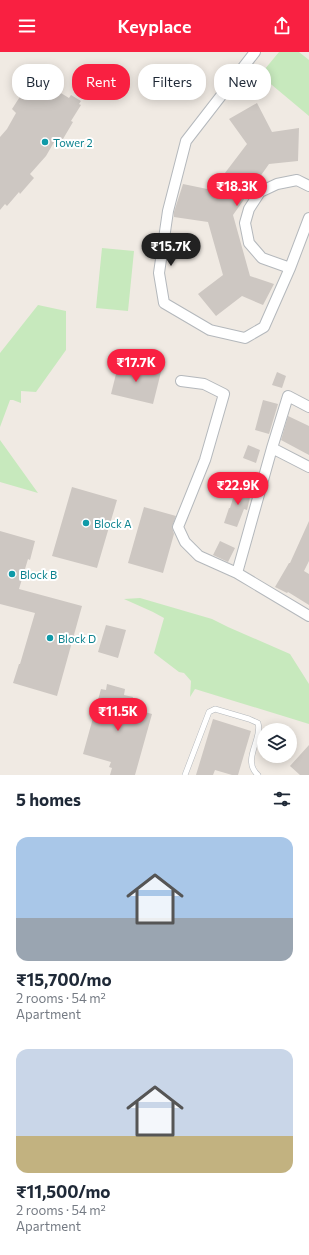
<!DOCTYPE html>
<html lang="en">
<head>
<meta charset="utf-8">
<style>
	body { margin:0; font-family:Commissioner,sans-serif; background:#f6f6f7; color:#1f2937; height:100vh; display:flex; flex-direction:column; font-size:15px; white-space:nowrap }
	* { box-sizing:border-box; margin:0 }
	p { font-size:13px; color:#747a83 }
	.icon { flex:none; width:22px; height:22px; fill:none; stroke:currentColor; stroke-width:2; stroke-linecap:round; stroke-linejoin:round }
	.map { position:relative; height:723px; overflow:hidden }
	.details { display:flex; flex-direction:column; background:#fff; flex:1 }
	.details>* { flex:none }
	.top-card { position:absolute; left:12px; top:12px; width:285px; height:36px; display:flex; gap:8px }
	.tools { position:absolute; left:257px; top:671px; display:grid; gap:8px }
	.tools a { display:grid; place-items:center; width:40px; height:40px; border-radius:50%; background:#fff; box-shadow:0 2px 10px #0003; font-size:20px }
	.price { position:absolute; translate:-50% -34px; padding:0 9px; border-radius:14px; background:#f92041; color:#fff; font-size:13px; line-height:26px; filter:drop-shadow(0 1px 2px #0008) }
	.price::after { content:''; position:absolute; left:50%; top:24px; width:12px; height:9px; margin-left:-6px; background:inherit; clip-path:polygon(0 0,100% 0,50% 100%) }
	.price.selected { background:#222; color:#fff }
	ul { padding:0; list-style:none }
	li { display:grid; align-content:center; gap:8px; height:212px; padding:0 16px }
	li span { display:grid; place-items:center; height:124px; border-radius:12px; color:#555 }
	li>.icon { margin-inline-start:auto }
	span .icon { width:72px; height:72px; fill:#fffc; stroke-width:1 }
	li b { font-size:17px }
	h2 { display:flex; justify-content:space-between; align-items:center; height:48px; padding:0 16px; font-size:17px }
	.chip { padding:0 14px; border-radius:16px; background:#fff; box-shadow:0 2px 10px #0003; font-size:14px; line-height:36px }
	.chip.selected { background:#f92041; color:#fff }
	header { display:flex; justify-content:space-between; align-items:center; height:52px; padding:0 16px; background:#f92041; color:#fff; font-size:18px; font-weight:600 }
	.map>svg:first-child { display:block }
</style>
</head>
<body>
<header><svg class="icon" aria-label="menu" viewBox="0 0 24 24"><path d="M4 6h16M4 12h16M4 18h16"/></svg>Keyplace<svg class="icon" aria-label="share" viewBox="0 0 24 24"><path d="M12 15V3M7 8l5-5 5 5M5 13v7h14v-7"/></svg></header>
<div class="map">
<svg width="309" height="723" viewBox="0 0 309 723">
	<rect width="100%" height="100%" fill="#f0eae3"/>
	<path fill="#c7e9bd" d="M279 0H299L309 8V64L260 23Z
		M102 196 134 199 128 259 96 256Z
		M38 253 66 259V298L36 340 21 339V351L13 348H10L0 375V301Z
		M0 388 38 441 0 430Z
		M140 546 212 567 228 575 290 602 309 632V672L195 637 190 645 191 629 184 621 179 620 154 601 164 566 153 560 124 547Z"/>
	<path fill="#cdc7c2" d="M38 23 48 29 46 32 69 46 71 43 81 49 79 52 81 53 71 69 73 70 63 87 57 85 46 104 30 122 34 126 20 142 19 140 7 154 5 152 0 158V85L7 77 16 61 12 57 23 40 25 41 34 25 36 26Z
		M257 51 272 80 299 76 298 109 269 112 233 163 250 224 274 232 263 253 242 244 216 264 198 242 223 223 208 170 174 165V160L183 132 212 138 247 92 229 67Z
		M119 310 161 320 153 352 111 342Z
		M277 320 286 324 282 336 272 333Z
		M263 348 278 352 269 382 255 378Z
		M288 364 309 374V403L281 388Z
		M248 393 260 398 256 411 243 406Z
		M237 433 252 437 247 458 244 457 237 475 224 471 229 456H230Z
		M72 435 117 448 97 516 52 504Z
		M144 455 176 464 172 475 174 482 163 521 128 511Z
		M309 469V509L304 519 309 522V553L288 540 287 541 275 535 289 511H290Z
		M0 479 35 489 30 508 28 507 19 537 82 554 57 644 13 631 19 612H20L35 561 0 552Z
		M220 489 235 496 228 510 213 503Z
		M106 573 126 578 118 606 98 600Z
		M107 632 125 637 124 643 133 645 130 656 152 662 135 723H110L112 716 109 715 111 710 83 702 101 637 106 638Z
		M213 667 251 679 238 723H232L215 718 213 723H196Z
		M309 693V723H300L290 714Z"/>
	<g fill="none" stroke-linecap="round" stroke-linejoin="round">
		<g stroke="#b4b8bc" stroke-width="6">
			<path id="lane" d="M185 723 209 660 215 657 249 667 258 671C263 687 241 708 258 723"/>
		</g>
		<g stroke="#b4b8bc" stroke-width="12">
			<path id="street" d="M255 0 186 89 168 159 159 221 164 251 210 278 245 286 264 275 290 216 309 166
				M290 216 262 206 249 191 245 171 249 157 260 140 277 132 297 128 309 134
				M181 329 204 332 224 342 205 408 178 475 185 490 199 504 237 521
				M309 355 288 344 272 396 237 521 309 564
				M272 396 309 415"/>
		</g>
		<use href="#lane" stroke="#fff" stroke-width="5"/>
		<use href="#street" stroke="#fff" stroke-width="10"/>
	</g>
	<g fill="#0f9aa8" stroke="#fff" stroke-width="1.5">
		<circle cx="45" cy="90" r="4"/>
		<circle cx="86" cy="471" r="4"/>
		<circle cx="12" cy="522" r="4"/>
		<circle cx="50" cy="586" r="4"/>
	</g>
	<g text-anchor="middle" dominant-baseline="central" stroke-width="4" stroke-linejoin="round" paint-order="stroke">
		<g font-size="11" fill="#0d838f" stroke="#fff" text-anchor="start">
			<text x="53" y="90">Tower 2</text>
			<text x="94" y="471">Block A</text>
			<text x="20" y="522">Block B</text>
			<text x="58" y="586">Block D</text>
		</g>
	</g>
</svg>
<div class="tools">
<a><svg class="icon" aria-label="layers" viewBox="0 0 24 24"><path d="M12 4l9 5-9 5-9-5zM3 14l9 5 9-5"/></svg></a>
</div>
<b class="price" style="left:237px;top:155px">₹18.3K</b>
<b class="price selected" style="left:171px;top:215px">₹15.7K</b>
<b class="price" style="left:136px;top:331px">₹17.7K</b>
<b class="price" style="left:238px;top:454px">₹22.9K</b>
<b class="price" style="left:118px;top:680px">₹11.5K</b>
<div class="top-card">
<a class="chip">Buy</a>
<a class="chip selected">Rent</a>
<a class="chip">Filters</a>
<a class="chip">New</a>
</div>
</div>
<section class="details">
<h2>5 homes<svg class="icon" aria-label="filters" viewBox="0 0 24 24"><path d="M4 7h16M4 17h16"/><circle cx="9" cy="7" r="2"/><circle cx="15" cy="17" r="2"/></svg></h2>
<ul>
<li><span style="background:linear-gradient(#a9c7e8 65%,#9aa5b1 0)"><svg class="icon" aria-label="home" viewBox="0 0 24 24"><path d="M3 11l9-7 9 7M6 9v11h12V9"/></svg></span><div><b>₹15,700/mo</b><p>2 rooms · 54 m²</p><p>Apartment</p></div></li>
<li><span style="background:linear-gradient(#c9d6e8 70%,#c2b280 0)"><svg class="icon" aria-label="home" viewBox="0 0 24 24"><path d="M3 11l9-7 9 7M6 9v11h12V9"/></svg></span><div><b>₹11,500/mo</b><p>2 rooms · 54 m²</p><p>Apartment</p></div></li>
</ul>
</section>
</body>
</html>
